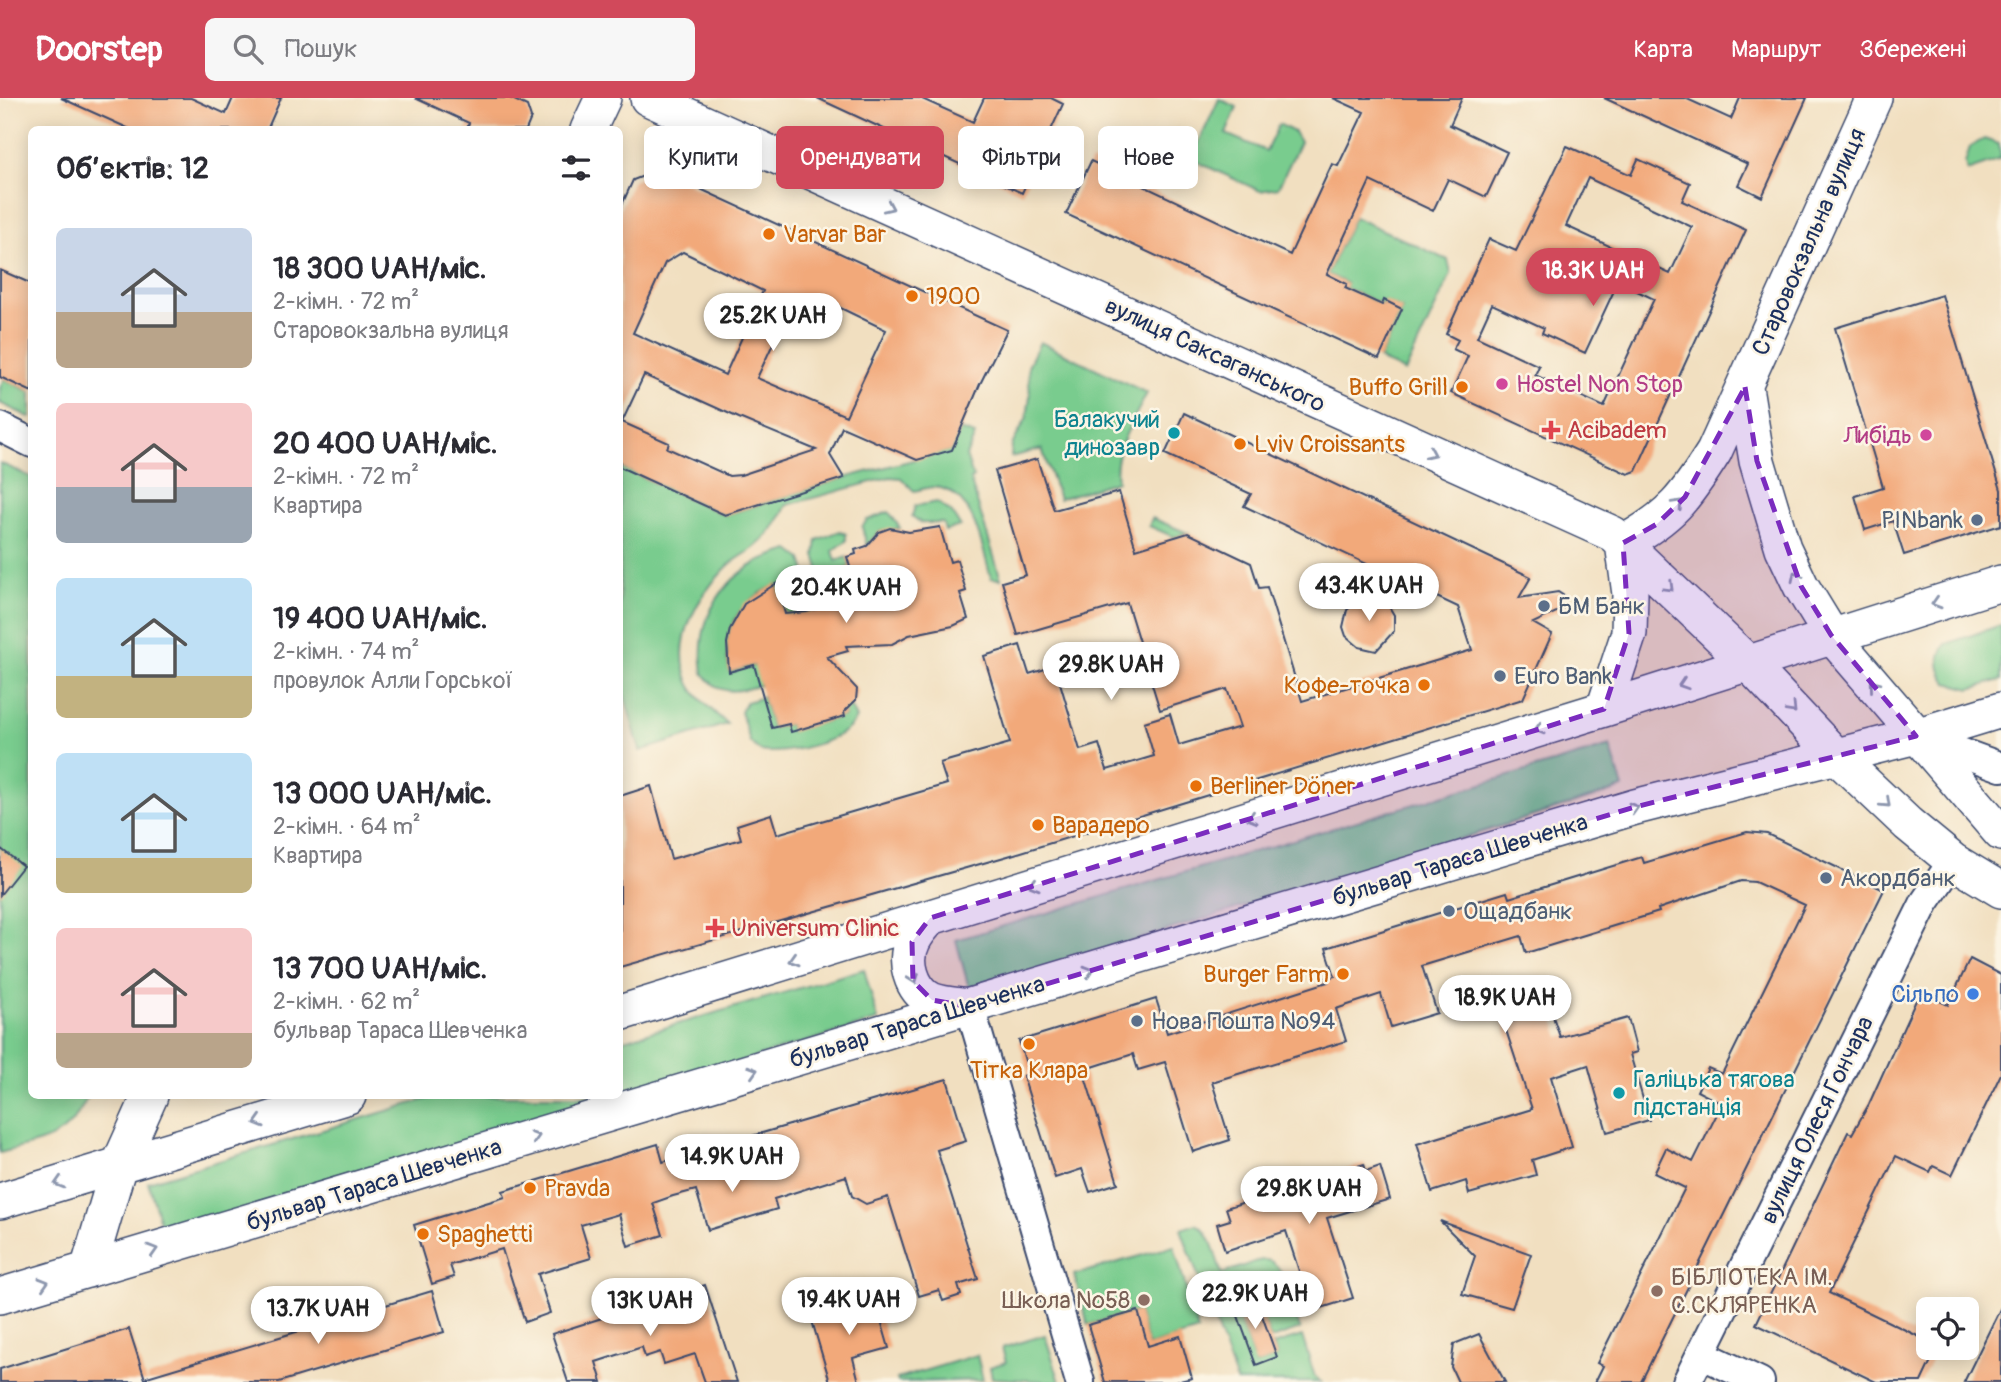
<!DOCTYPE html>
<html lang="uk">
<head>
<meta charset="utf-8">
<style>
	body { margin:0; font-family:Pangolin,sans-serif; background:#f7f7f7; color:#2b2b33; height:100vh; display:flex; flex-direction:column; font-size:26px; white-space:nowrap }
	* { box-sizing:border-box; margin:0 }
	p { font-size:23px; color:#7c7c81 }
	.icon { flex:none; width:38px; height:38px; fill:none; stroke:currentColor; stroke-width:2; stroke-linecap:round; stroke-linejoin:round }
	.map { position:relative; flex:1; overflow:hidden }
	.panel { position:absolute; left:28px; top:28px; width:595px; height:973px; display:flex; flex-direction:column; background:#fff; border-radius:10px; box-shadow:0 4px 18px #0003 }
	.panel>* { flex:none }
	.top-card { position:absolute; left:644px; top:28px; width:665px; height:63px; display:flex; gap:14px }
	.buttons { position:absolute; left:1916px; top:1199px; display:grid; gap:14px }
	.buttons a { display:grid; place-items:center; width:63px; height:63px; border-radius:10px; background:#fff; box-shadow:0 4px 18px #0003; font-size:35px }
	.price { position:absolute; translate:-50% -60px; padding:0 16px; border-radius:24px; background:#fff; color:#222; font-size:23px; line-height:46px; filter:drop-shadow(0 2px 4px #0008) }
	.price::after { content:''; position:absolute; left:50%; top:42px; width:21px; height:16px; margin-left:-10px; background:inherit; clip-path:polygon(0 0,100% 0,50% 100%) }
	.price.on { background:#d1495b; color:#fff }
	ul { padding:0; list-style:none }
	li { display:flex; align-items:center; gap:21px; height:175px; padding:0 28px }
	li span { display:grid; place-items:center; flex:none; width:196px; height:140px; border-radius:10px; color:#555 }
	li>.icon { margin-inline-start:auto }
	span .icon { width:84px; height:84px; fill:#fffc; stroke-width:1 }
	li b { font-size:30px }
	h2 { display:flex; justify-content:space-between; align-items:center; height:84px; padding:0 28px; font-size:30px }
	.chip { padding:0 24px; border-radius:10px; background:#fff; box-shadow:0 4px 18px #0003; font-size:24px; line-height:63px }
	.chip.on { background:#d1495b; color:#fff }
	header { display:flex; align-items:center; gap:42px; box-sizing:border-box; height:98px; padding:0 35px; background:#d1495b; color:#fff }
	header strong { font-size:33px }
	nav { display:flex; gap:38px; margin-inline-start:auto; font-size:24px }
	.search { width:490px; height:63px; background:#f7f7f7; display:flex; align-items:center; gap:18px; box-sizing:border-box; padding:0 24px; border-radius:10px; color:#7c7c81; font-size:26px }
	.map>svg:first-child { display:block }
</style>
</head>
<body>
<header>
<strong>Doorstep</strong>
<div class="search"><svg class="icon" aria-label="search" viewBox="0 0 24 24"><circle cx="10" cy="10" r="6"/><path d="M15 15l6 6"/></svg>Пошук</div>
<nav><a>Карта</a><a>Маршрут</a><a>Збережені</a></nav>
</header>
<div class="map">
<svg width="2001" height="1284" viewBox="0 0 2001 1284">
	<rect width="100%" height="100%" fill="#fcf5e5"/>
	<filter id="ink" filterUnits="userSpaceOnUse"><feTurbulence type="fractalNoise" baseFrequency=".0143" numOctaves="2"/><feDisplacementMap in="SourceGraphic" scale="14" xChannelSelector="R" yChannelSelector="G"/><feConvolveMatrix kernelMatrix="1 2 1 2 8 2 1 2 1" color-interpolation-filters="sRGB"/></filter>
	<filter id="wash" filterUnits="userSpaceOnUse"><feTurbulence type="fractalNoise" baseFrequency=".00686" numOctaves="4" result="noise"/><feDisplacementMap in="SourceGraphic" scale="28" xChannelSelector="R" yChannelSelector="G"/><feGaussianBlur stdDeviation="1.57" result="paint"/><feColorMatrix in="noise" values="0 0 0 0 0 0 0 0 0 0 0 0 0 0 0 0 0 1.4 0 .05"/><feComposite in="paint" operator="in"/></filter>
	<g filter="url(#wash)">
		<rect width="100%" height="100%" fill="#f1dfc0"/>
		<path fill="#79cc8e" stroke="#4a7e76" stroke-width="2" d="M1219 1 1237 9 1226 36 1266 53 1279 26 1294 34 1300 44 1278 90 1260 93 1191 61Z
			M1984 41 1999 46 2001 61 1967 73 1965 65 1970 49Z
			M1354 119 1448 162 1451 176 1405 274 1379 261 1402 211 1384 203 1382 207 1345 190 1346 185 1327 176Z
			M1040 244 1147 295C1134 322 1112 353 1117 383L1059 401 1042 351 1011 359 1012 347 1027 319 1030 298 1028 268Z
			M4 281 31 294V320L0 305V290Z
			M960 332 975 337 966 358 973 379 970 381 1001 481 991 480C982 450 975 395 936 389 930 388 921 392 914 393L901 380 890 379 787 407C778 423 770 437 755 449 745 457 733 462 725 471 698 498 672 542 688 582 694 599 714 613 727 626L640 653 620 582V369L725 417 844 380 951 352Z
			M0 365 31 379 32 998H88C66 1044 46 1042 0 1055Z
			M937 404 952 415 960 428 945 433 943 425H921L912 418 915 408Z
			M889 414 900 430 879 434 867 448 862 429 867 422Z
			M1152 420 1188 435 1174 439 1149 428Z
			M840 433 846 436V443L833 453 836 463 847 459 850 469 843 472 845 478 841 483 822 480 815 457 817 442Z
			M790 452 802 461 819 515 797 514 787 524 777 487C739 502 719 534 730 574L756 567 761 587C735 594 720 599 703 575 694 513 730 467 790 452Z
			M2001 527V582L1971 591 1948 585C1937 572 1936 560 1946 546Z
			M763 599 772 630 789 626 791 633 845 618 843 610 850 608 856 620C846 644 784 658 760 653L750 644 741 614 746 604Z
			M1610 648 1623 690 970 894 956 842Z
			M864 871 878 922 164 1138 148 1084 437 998H620V943Z
			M1196 1126C1212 1133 1216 1161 1222 1176 1263 1162 1274 1146 1290 1196L1258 1207 1255 1199 1234 1207 1256 1267 1277 1259 1273 1247 1302 1238 1315 1279 1321 1284H1237L1181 1131Z
			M1174 1148 1198 1233 1148 1248 1138 1213 1088 1227 1074 1177Z
			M1291 1202 1300 1231 1271 1241 1260 1213Z
			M1045 1237 1060 1284 992 1280 990 1269 1006 1264 1002 1250Z
			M977 1257 983 1282 898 1284 897 1281Z"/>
		<g id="blocks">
			<path fill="#f2a97a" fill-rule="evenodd" d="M61 0H191L226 16 233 0H281L267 32H132Z
				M415 0H510L527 8 531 20 526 32H466L469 25Z
				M817 0H920L973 24 984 0H1051L1063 6 1022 95Z
				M1333 0H1462L1450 27 1507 54 1486 99 1448 81 1433 113 1370 83 1327 176 1347 186 1345 190 1382 207 1384 202 1402 211 1379 261 1066 116 1091 63 1290 157 1332 66 1338 68 1364 14Z
				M1604 0H1685L1731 21 1740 0H1807L1762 99 1738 87 1748 66Z
				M1567 48 1631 77 1638 61 1690 85 1682 103 1746 132 1636 373 1628 376 1451 295 1468 258 1453 251 1458 242 1446 236 1489 141 1516 153ZM1588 80 1692 129 1670 176 1566 128ZM1618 184 1654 201 1604 309 1535 277 1539 268 1477 239 1492 206 1544 230 1542 235 1585 255Z
				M659 72 1007 232 980 286 952 352 917 362 842 329 830 357 844 380 725 417 620 369V111L633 82ZM683 154 763 193 725 277 633 235 665 165ZM824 202 886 232 846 318 757 280 785 220 810 232ZM644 277 739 320 816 352 741 377 729 378 667 350 669 345 622 324Z
				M0 172 32 186V294L0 279Z
				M1942 197 2001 392V427L1904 457 1893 423 1865 432 1855 398 1883 389 1835 230Z
				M1184 315 1531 479 1519 500 1558 494 1564 498 1566 505 1563 511 1533 525 1552 536 1523 601 1008 758 620 869V698L651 688 671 761 741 741 737 727 771 716 777 736 947 686 940 665 1010 645 984 558 1020 547 1029 576 1055 568 1080 652 1099 646 1107 672 1154 658 1144 624 1170 616 1179 647 1240 629 1227 591 1160 612 1127 505 1018 537 1002 484 1026 477 995 373 1037 361 1054 412 1119 394 1136 451 1188 435 1251 465 1259 490 1267 489 1302 603 1472 552 1458 509 1244 408 1251 396 1165 356Z
				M940 429 950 464 957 462 966 493 960 495 968 521 953 528 909 537 892 546 846 548 848 553 827 559 857 591 856 602 844 614 845 618 791 634 789 626 772 630 754 567 729 574 727 545 730 531 744 506 777 485 785 516 806 514 843 504 841 483 845 478 843 472 850 469 847 459 856 456 855 452 867 448 879 434 890 430 909 434Z
				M1382 497 1394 517V533L1376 553 1359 549 1346 538 1343 529 1347 512 1360 501Z
				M1747 734 1767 736 1884 792 1641 1284H1595L1603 1268 1597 1265 1685 1090 1654 1075 1666 1050 1693 1064 1722 1006 1697 993 1708 970 1722 976 1805 807 1755 784 1741 783 1658 811 1659 814 1526 855 1521 838 1422 868 1437 915 1391 929 1381 896 1336 911 1346 943 1212 984 1230 1042 1193 1054 1165 964 1138 972 1133 956 1083 972 1118 1085 1090 1094 1082 1071 1055 1080 1023 978 1029 976 1019 943 1156 901 1167 935 1328 884 1326 880 1335 878 1326 850 1507 794 1509 800 1642 759 1644 765Z
				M0 750 23 768 0 797Z
				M1970 861 2001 877V976L1952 1077 1933 1068 1930 1074 1896 1058 1829 1195 1928 1243V1250H1937L1921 1284H1876L1756 1226 1848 1034 1852 1036 1869 1006 1917 900 1922 902 1925 896 1948 907Z
				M1550 910 1560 939 1628 920 1637 954 1630 956 1649 1022 1607 1034 1588 967 1551 979 1572 1049 1532 1062 1536 1077 1469 1096 1466 1083 1432 1094 1417 1046 1532 1011 1504 926Z
				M947 981 966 1043 937 1052 978 1181 958 1187 961 1197 943 1203 939 1192 919 1198 888 1099 866 1106 852 1098 846 1078 774 1101 777 1111 708 1132 696 1092 673 1098 653 1105 663 1137 628 1148 619 1116 581 1127 591 1160 538 1176 550 1215 525 1224 502 1151 450 1167 454 1179 432 1186 414 1127 505 1099 503 1093 658 1046 663 1064Z
				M1364 1066 1366 1073 1380 1068 1390 1101 1327 1120 1353 1200 1312 1213 1286 1133 1225 1153 1217 1126 1230 1122 1226 1110Z
				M1440 1123 1531 1156 1512 1210 1462 1196 1475 1158Z
				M705 1187 737 1284H705L695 1256 664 1266 660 1254 645 1259 642 1249 596 1264 602 1284H568L552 1236Z
				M432 1193 444 1234 279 1284H147V1279Z
				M874 1198 889 1250 853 1260 859 1284H830L810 1216Z
				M1255 1198 1277 1259 1256 1267 1234 1207Z
				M2001 1209V1284H1964Z
				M1138 1213 1148 1248 1180 1238 1192 1280 1176 1284H1105L1088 1227Z
				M129 1231 146 1284H0V1271Z
				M1479 1236 1505 1284H1458L1451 1269 1454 1246Z"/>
		</g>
	</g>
	<g filter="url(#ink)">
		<use href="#blocks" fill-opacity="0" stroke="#3b496d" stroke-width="2"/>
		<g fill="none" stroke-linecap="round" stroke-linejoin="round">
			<g stroke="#3b496d" stroke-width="32">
				<path id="minor" d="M0 329 32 345
					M1916 638 2001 669
					M970 909 1080 1284
					M1701 1256 1760 1284
					M1687 1284 1925 804 1953 763"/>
			</g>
			<g stroke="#3b496d" stroke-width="38">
				<path id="major" d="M648 0 1613 436 1748 565 1836 658 1908 726 1953 763 2001 792
					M588 32 603 0
					M1745 289 1757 363 1783 450 1801 488 1831 537 2001 735
					M1604 611 1629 535 1630 496 1623 445C1672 418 1685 400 1714 354L1874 0
					M930 820C924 827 917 834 913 843 903 862 911 892 931 902 942 907 958 907 970 909
					M620 915 1604 611 2001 485
					M0 1103 348 998
					M88 1172 119 1067 150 998
					M0 1198 1635 709 1916 638 2001 612"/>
			</g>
			<use href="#minor" stroke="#fff" stroke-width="28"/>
			<use href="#major" stroke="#fff" stroke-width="35"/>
		</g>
		<defs><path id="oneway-chevron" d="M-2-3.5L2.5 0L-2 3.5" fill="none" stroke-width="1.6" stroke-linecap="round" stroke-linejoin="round" transform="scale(1.75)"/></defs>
		<g stroke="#8d97ae">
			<use href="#oneway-chevron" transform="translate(889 109) rotate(24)"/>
			<use href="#oneway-chevron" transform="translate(1431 355) rotate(24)"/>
			<use href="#oneway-chevron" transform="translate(1678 406) rotate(-47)"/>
			<use href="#oneway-chevron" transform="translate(1796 478) rotate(-116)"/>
			<use href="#oneway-chevron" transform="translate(1669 489) rotate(44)"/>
			<use href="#oneway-chevron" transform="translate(1936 505) rotate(163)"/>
			<use href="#oneway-chevron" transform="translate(1683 586) rotate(162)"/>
			<use href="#oneway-chevron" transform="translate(1874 587) rotate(-130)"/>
			<use href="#oneway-chevron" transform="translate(1792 611) rotate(46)"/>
			<use href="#oneway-chevron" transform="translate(1539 631) rotate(163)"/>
			<use href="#oneway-chevron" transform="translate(1886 705) rotate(43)"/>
			<use href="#oneway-chevron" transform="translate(1634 710) rotate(-16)"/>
			<use href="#oneway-chevron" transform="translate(1252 720) rotate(163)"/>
			<use href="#oneway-chevron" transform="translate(1034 787) rotate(163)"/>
			<use href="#oneway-chevron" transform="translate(794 862) rotate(163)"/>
			<use href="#oneway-chevron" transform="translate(1089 873) rotate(-17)"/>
			<use href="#oneway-chevron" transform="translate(914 881) rotate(70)"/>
			<use href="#oneway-chevron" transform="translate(753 973) rotate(-17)"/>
			<use href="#oneway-chevron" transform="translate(259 1024) rotate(163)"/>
			<use href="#oneway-chevron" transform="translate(535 1039) rotate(-16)"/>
			<use href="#oneway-chevron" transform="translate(59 1085) rotate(163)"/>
			<use href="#oneway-chevron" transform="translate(153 1152) rotate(-17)"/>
			<use href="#oneway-chevron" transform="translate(44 1185) rotate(-17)"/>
		</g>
	</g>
	<path fill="#7b2cbf" fill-opacity="0.2" stroke="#7b2cbf" stroke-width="5" stroke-dasharray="14 9" stroke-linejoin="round" d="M1745 289 1757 363 1801 488 1831 537 1916 638 1635 709 970 909 932 902 913 883 912 844 930 820 1604 611 1629 535 1623 445 1657 426 1685 399Z"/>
	<g fill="#e8710a" stroke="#fcf5e5" stroke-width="2.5">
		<circle cx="769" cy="136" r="7"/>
		<circle cx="912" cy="198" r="7"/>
		<circle cx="1462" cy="289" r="7"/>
		<circle cx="1240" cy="346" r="7"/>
		<circle cx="1424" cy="587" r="7"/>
		<circle cx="1196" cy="688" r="7"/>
		<circle cx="1038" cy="727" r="7"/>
		<circle cx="1343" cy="876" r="7"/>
		<circle cx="1029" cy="946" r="7"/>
		<circle cx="530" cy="1090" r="7"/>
		<circle cx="423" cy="1136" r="7"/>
	</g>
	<g fill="#d1479c" stroke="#fcf5e5" stroke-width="2.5">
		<circle cx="1502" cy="286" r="7"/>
		<circle cx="1926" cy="337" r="7"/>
	</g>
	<g fill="#e0444e" stroke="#fcf5e5" stroke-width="2.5">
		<path d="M1547.5 321.5h7v7h7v7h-7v7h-7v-7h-7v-7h7z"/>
		<path d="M711.5 819.5h7v7h7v7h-7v7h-7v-7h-7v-7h7z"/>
	</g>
	<g fill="#0f9aa8" stroke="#fcf5e5" stroke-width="2.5">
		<circle cx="1174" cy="335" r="7"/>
		<circle cx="1619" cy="995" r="7"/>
	</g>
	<g fill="#5c6f8a" stroke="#fcf5e5" stroke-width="2.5">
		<circle cx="1977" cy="422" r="7"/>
		<circle cx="1544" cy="508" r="7"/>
		<circle cx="1500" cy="578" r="7"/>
		<circle cx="1826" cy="780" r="7"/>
		<circle cx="1449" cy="813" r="7"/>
		<circle cx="1137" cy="923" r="7"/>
	</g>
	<circle fill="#3f7fe0" stroke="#fcf5e5" stroke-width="2.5" cx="1973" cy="896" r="7"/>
	<g fill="#8d6e63" stroke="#fcf5e5" stroke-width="2.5">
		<circle cx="1657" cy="1193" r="7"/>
		<circle cx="1144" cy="1202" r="7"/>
	</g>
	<g text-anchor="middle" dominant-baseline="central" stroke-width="5" stroke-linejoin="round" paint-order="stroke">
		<g font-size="24" fill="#c56008" stroke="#fcf5e5" text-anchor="start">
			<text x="783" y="136">Varvar Bar</text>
			<text x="926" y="198">1900</text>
			<text x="1448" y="289" text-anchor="end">Buffo Grill</text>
			<text x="1254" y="346">Lviv Croissants</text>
			<text x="1410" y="587" text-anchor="end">Кофе-точка</text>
			<text x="1210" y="688">Berliner Döner</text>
			<text x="1052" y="727">Варадеро</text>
			<text x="1329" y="876" text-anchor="end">Burger Farm</text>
			<text x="1029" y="972" text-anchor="middle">Тітка Клара</text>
			<text x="544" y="1090">Pravda</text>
			<text x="437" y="1136">Spaghetti</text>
		</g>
		<g font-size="24" fill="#1b2f5e" stroke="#fcf5e5">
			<text transform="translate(1809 144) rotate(-66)">Старовокзальна вулиця</text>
			<text transform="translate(1215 257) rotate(25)">вулиця Саксаганського</text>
			<text transform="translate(1460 762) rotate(-17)">бульвар Тараса Шевченка</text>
			<text transform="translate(917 924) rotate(-17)">бульвар Тараса Шевченка</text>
			<text transform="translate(1817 1022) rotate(-64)">вулиця Олеся Гончара</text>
			<text transform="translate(374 1087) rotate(-17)">бульвар Тараса Шевченка</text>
		</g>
		<g font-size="24" fill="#b23c85" stroke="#fcf5e5" text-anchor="start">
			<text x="1516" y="286">Hostel Non Stop</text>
			<text x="1912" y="337" text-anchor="end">Либідь</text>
		</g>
		<g font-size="24" fill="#0d838f" stroke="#fcf5e5" text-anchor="end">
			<text x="1160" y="321">Балакучий<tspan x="1160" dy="28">динозавр</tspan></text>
			<text x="1633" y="981" text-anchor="start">Галiцька тягова<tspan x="1633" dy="28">пiдстанцiя</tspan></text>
		</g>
		<g font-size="24" fill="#be3a42" stroke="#fcf5e5" text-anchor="start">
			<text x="1567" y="332">Acibadem</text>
			<text x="731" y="830">Universum Clinic</text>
		</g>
		<g font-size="24" fill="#4e5e75" stroke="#fcf5e5" text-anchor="start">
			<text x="1963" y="422" text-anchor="end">PINbank</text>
			<text x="1558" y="508">БМ Банк</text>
			<text x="1514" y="578">Euro Bank</text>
			<text x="1840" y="780">Акордбанк</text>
			<text x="1463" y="813">Ощадбанк</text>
			<text x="1151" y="923">Нова Пошта №94</text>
		</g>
		<g font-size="24" fill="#366cbe" stroke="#fcf5e5" text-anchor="end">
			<text x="1959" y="896">Сільпо</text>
		</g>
		<g font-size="24" fill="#785e54" stroke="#fcf5e5" text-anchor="start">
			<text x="1671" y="1179">БІБЛІОТЕКА ІМ.<tspan x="1671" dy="28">С.СКЛЯРЕНКА</tspan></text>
			<text x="1130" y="1202" text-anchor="end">Школа №58</text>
		</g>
	</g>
</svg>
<div class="buttons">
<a><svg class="icon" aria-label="locate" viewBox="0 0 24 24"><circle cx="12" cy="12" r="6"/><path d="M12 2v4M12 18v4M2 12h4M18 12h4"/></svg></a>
</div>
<b class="price on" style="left:1593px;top:210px">18.3K UAH</b>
<b class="price" style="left:773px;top:255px">25.2K UAH</b>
<b class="price" style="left:1369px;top:525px">43.4K UAH</b>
<b class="price" style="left:846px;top:527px">20.4K UAH</b>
<b class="price" style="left:1111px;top:604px">29.8K UAH</b>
<b class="price" style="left:1505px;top:937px">18.9K UAH</b>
<b class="price" style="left:732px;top:1096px">14.9K UAH</b>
<b class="price" style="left:1309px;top:1128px">29.8K UAH</b>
<b class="price" style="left:1255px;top:1233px">22.9K UAH</b>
<b class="price" style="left:849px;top:1239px">19.4K UAH</b>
<b class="price" style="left:650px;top:1240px">13K UAH</b>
<b class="price" style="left:318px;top:1248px">13.7K UAH</b>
<div class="top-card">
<a class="chip">Купити</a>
<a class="chip on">Орендувати</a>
<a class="chip">Фільтри</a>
<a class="chip">Нове</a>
</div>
<section class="panel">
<h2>Об’єктів: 12<svg class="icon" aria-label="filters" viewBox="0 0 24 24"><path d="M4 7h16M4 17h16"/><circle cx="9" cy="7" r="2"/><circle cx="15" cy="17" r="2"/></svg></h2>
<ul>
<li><span style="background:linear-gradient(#c9d6e8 60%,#b9a48a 0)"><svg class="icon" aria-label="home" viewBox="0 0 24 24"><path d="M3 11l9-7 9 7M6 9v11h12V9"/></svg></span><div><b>18 300 UAH/міс.</b><p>2-кімн. · 72 m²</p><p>Старовокзальна вулиця</p></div></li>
<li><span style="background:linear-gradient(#f6c9c9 60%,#9aa5b1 0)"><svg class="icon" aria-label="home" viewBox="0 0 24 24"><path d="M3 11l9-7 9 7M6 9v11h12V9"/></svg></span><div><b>20 400 UAH/міс.</b><p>2-кімн. · 72 m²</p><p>Квартира</p></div></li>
<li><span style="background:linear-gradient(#bfe0f5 70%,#c2b280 0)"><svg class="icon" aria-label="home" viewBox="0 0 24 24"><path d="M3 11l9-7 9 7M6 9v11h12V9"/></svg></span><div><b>19 400 UAH/міс.</b><p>2-кімн. · 74 m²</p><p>провулок Алли Горської</p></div></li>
<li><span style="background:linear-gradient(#bfe0f5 75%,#c2b280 0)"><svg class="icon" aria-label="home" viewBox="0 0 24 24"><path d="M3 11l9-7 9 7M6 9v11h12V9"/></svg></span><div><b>13 000 UAH/міс.</b><p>2-кімн. · 64 m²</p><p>Квартира</p></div></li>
<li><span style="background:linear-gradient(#f6c9c9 75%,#b9a48a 0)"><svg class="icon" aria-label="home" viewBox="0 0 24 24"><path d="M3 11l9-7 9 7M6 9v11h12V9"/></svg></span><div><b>13 700 UAH/міс.</b><p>2-кімн. · 62 m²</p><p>бульвар Тараса Шевченка</p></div></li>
</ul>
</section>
</div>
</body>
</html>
